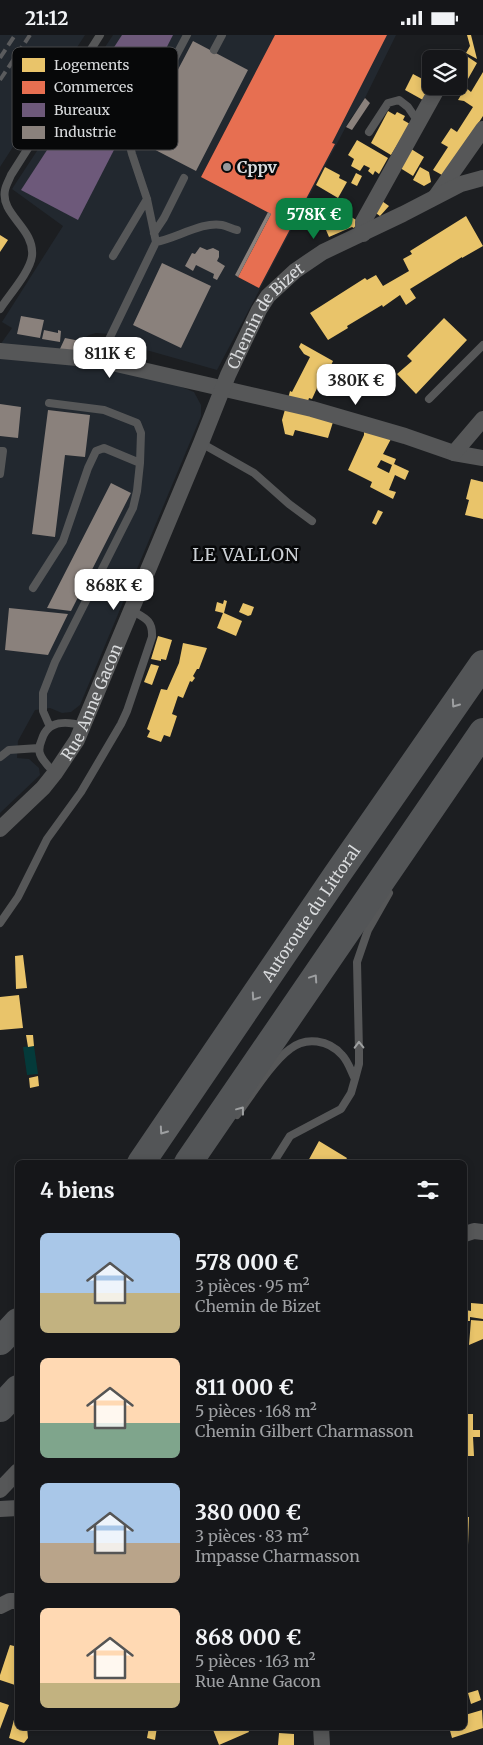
<!DOCTYPE html>
<html lang="fr">
<head>
<meta charset="utf-8">
<style>
	body { margin:0; font-family:Merriweather,serif; background:#1e1f22; color:#f1f3f6; height:100vh; display:flex; flex-direction:column; font-size:19px; white-space:nowrap }
	* { box-sizing:border-box; margin:0 }
	p { font-size:16px; color:#9d9fa2 }
	.icon { flex:none; width:28px; height:28px; fill:none; stroke:currentColor; stroke-width:2; stroke-linecap:round; stroke-linejoin:round }
	.map { position:relative; flex:1; overflow:hidden }
	.drawer { position:absolute; left:15px; top:1125px; width:452px; height:570px; display:flex; flex-direction:column; background:#151619; border-radius:8px; box-shadow:0 2px 8px #0003,0 0 0 1px #343538 }
	.drawer>* { flex:none }
	.controls { position:absolute; left:422px; top:15px; display:grid; gap:10px }
	.controls a { display:grid; place-items:center; width:45px; height:45px; border-radius:8px; background:#151619; box-shadow:0 2px 8px #0003,0 0 0 1px #343538; font-size:25px }
	.price { position:absolute; translate:-50% -42px; padding:0 11px; border-radius:10px; background:#fff; color:#222; font-size:16px; line-height:32px; filter:drop-shadow(0 1px 2px #0008) }
	.price::after { content:''; position:absolute; left:50%; top:30px; width:15px; height:11px; margin-left:-8px; background:inherit; clip-path:polygon(0 0,100% 0,50% 100%) }
	.price.current { background:#0b8043; color:#fff }
	ul { padding:0; list-style:none }
	li { display:flex; align-items:center; gap:15px; height:125px; padding:0 25px }
	li span { display:grid; place-items:center; flex:none; width:140px; height:100px; border-radius:8px; color:#555 }
	li>.icon { margin-inline-start:auto }
	span .icon { width:60px; height:60px; fill:#fffc; stroke-width:1 }
	li b { font-size:21px }
	h2 { display:flex; justify-content:space-between; align-items:center; height:60px; padding:0 25px; font-size:21px }
	.status { display:flex; justify-content:space-between; align-items:center; height:35px; padding:0 25px; background:#151619; direction:ltr }
	.status svg { height:14px; fill:currentColor }
	.map>svg:first-child { display:block }
</style>
</head>
<body>
<div class="status"><b>21:12</b><svg viewBox="0 0 49 12"><path d="M0 12V9h3v3zM5 12V6h3v6zM10 12V3h3v9zM15 12V0h3v12zM26 1h20v11H26zM47 4h2v5h-2z"/></svg></div>
<div class="map">
<svg width="483" height="1710" viewBox="0 0 483 1710">
	<rect width="100%" height="100%" fill="#1c1e21"/>
	<path fill="#22282f" d="M0 0H85L0 132Z
		M113 0H396L362 69 350 84 217 335 125 309 109 299 96 298 89 300 80 306 73 317 0 310 12 293 2 287 63 191 12 154Z
		M0 323 94 331 161 344 194 357 201 370V381L80 670 71 677 62 678 50 673 35 675 18 706 17 723 29 724 39 733 40 740 0 778Z"/>
	<path fill="#043a3a" d="M34 1011 38 1039 27 1040 23 1012Z"/>
	<path fill="#e9c46a" fill-rule="evenodd" d="M467 0H471L477 24 466 18 470 11Z
		M468 22 477 28 464 51 471 57 483 37V81L448 135 442 140 433 135 448 112 441 108 451 93 457 97 473 72 464 66 458 65 461 60 453 56 456 51H459V39Z
		M413 39 430 48 423 65 405 55Z
		M388 76 395 80 397 77 405 81 403 85 410 89 391 120 371 108Z
		M357 105 388 123 379 139 375 136 373 140 368 136 370 133 364 130 360 136 351 131 354 124 348 120Z
		M408 112 424 122 413 141 397 131Z
		M325 132 340 140 339 143 347 147 338 163 316 150Z
		M420 132 429 137 431 147 424 151 413 145Z
		M356 138 362 141 357 151 351 148Z
		M379 164 389 171 380 181 373 176Z
		M346 179 358 186 354 193 352 192 329 202 326 195Z
		M466 181 483 211 462 223V222L410 254 416 263 406 270 400 260 383 272 382 270 347 291 348 293 328 305 310 278 365 243 367 245 376 240 383 251 409 236 403 224 412 219 410 216Z
		M0 200 8 205 0 217Z
		M444 283 467 305 416 359 397 339 412 326 407 321Z
		M301 308 333 326 326 341 323 340 312 364 309 363 307 369 288 364 290 356 292 357 310 322 304 319 299 312Z
		M286 371 333 387 328 403 295 395 293 401 285 399 282 385Z
		M364 395 391 404 383 419 396 424 394 429 409 436 405 445 395 440 389 455 396 457 393 464 370 452 372 447 348 435 364 400ZM381 425 392 430 389 438 377 432Z
		M471 444 483 447V484L465 480 469 465 466 464Z
		M378 475 383 477 376 490 372 488Z
		M224 565 227 566 224 578 242 586 236 601 217 593 223 578 215 576 217 567 223 569Z
		M243 568 254 572 251 580 248 581 239 577Z
		M158 601 172 605 166 625 161 624V626L151 624Z
		M183 608 207 613 199 634H197L193 641 195 643 192 647 190 646 183 663 178 661 172 679 177 681 170 702 164 700 161 707 147 702 150 696 147 694 161 654 167 655 179 628Z
		M151 629 159 631 152 650 144 647Z
		M23 920 27 953 16 954 15 921Z
		M19 960 23 993 0 995V962Z
		M26 1000H33L34 1011 28 1012Z
		M38 1041 39 1051 30 1053 29 1043Z
		M319 1106 347 1123 344 1128H307Z
		M471 1268 483 1269V1284L470 1282V1286H465V1275L471 1276Z
		M471 1285 483 1286V1304L469 1310Z
		M465 1379H473V1395H480V1402H473L474 1421H465Z
		M465 1482H469L468 1510H465Z
		M10 1610 18 1612V1651L0 1645V1640Z
		M478 1655 481 1665 471 1669 468 1658Z
		M0 1667 9 1670 0 1694Z
		M482 1675 483 1693 452 1703 449 1692H465V1680Z
		M15 1681H18V1692H27L28 1703 24 1708 9 1703Z
		M149 1692H157L155 1705 147 1703Z
		M212 1692H247L249 1697 219 1710Z
		M279 1698 294 1699V1710H278Z"/>
	<path fill="#e76f51" d="M275 0H387L332 108 335 109 259 253 238 242 271 179 201 142Z"/>
	<path fill="#6d597a" d="M122 0H173L78 185 21 155Z"/>
	<path fill="#8a817c" d="M193 6 248 35 196 136 140 107Z
		M365 63 370 68 352 95 346 92Z
		M268 177 271 179 238 242 235 240Z
		M200 212 207 215 213 213 219 216V222L217 226 225 231 217 245 213 243 214 239 196 230 193 236 185 231 192 218 195 219Z
		M162 228 211 251 181 313 133 290Z
		M21 281 44 285 40 303 17 299Z
		M44 295 58 298V295L61 296 60 307 42 304Z
		M65 303 80 306 73 317 59 316Z
		M0 369 21 372 18 403 0 401Z
		M48 375 90 380 85 422 65 420 55 502 32 499Z
		M111 448 131 458 71 576 47 573Z
		M9 573 68 579 48 620 5 615Z"/>
	<g fill="none" stroke-linecap="round" stroke-linejoin="round">
		<path stroke="#565758" stroke-width="8" d="M214 15 222 0
			M369 97 388 68 399 65 408 72 419 88
			M154 198 164 183 184 143
			M156 207C175 204 203 186 222 190 227 191 232 194 237 195
			M113 221 147 164
			M0 274C9 260 30 237 32 221 35 193 0 180 5 155 6 150 9 145 11 140L100 0
			M99 325 156 207 147 164 132 119 130 111 133 102 187 0
			M429 364 483 310
			M49 368 104 375 137 388 141 398 140 428
			M201 408 254 438 289 469 312 486
			M0 416H3L0 439
			M33 553 63 506 88 433 96 416 104 413 140 428 137 456 133 473 55 627 43 658V676L50 692
			M0 722 9 715 39 713
			M55 738C50 733 43 727 40 719 38 713 40 709 42 704 48 685 67 686 83 691
			M0 888 18 862 47 804 81 757 121 689 127 676 152 602C153 585 145 583 131 575
			M237 1080C251 1061 272 1027 290 1014 306 1001 329 1005 342 1020 348 1026 351 1036 355 1044L359 1029V1016L357 927 368 895 389 858
			M273 1128 290 1101 341 1074 351 1058 355 1044"/>
		<g stroke="#565758" stroke-width="16">
			<path d="M436 161 483 94"/>
			<path d="M363 199V187L437 54"/>
			<path d="M0 316 99 325 312 374 405 401 454 418 483 423"/>
			<path d="M454 418 483 384"/>
			<path id="s1" d="M0 794 43 753 55 738 77 705 201 408 228 340 259 275 268 261 295 236 323 217 403 179 461 149 483 143"/>
			<path d="M465 1199 474 1196 483 1197"/>
			<path d="M0 1455 18 1436"/>
			<path d="M0 1474 18 1473"/>
			<path d="M0 1571 10 1566H18"/>
			<path d="M321 1692 322 1710"/>
		</g>
		<g stroke="#535557" stroke-width="28">
			<path id="s2" d="M141 1128 336 841 483 629"/>
			<path d="M188 1128 483 697"/>
			<path d="M0 1306 18 1287"/>
			<path d="M0 1373 18 1354"/>
		</g>
		<path stroke="#5a5b5d" stroke-width="4" stroke-dasharray="10 5" stroke-linecap="butt" d="M0 23 15 0
			M0 45 30 0"/>
	</g>
	<defs><path id="oneway-chevron" d="M-2-3.5L2.5 0L-2 3.5" fill="none" stroke-width="1.6" stroke-linecap="round" stroke-linejoin="round" transform="scale(1.25)"/></defs>
	<g stroke="#9d9fa1">
		<use href="#oneway-chevron" transform="translate(455 669) rotate(125)"/>
		<use href="#oneway-chevron" transform="translate(314 943) rotate(-56)"/>
		<use href="#oneway-chevron" transform="translate(255 962) rotate(124)"/>
		<use href="#oneway-chevron" transform="translate(163 1096) rotate(125)"/>
	</g>
	<g stroke="#9ea0a1">
		<use href="#oneway-chevron" transform="translate(359 1010) rotate(-91)"/>
		<use href="#oneway-chevron" transform="translate(241 1075) rotate(-53)"/>
	</g>
	<circle fill="#97999b" stroke="#070809" stroke-width="2" cx="227" cy="132" r="5"/>
	<g text-anchor="middle" dominant-baseline="central" stroke-width="5" stroke-linejoin="round" paint-order="stroke">
		<g font-size="16" font-weight="bold" fill="#d9dbdd" stroke="#070809" text-anchor="start">
			<text x="237" y="132">Cppv</text>
		</g>
		<g font-size="16" fill="#d9dbdd" stroke="#070809">
			<text stroke="none"><textPath href="#s1" startOffset="584">Chemin de Bizet</textPath></text>
			<text stroke="none"><textPath href="#s1" startOffset="159">Rue Anne Gacon</textPath></text>
			<text stroke="none"><textPath href="#s2" startOffset="302">Autoroute du Littoral</textPath></text>
		</g>
		<g font-size="18" letter-spacing="1" fill="#cbcfd4" stroke="#070809">
			<text x="246" y="519">LE VALLON</text>
		</g>
	</g>
	<rect x="12" y="12" width="166" height="103" rx="8" fill="#070809" stroke="#464749" stroke-width="1"/>
	<rect x="22" y="23" width="23" height="14" fill="#e9c46a"/>
	<rect x="22" y="46" width="23" height="13" fill="#e76f51"/>
	<rect x="22" y="68" width="23" height="14" fill="#6d597a"/>
	<rect x="22" y="91" width="23" height="13" fill="#8a817c"/>
	<g font-size="14" fill="#d9dbdd">
		<text x="54" y="35">Logements</text>
		<text x="54" y="57">Commerces</text>
		<text x="54" y="80">Bureaux</text>
		<text x="54" y="102">Industrie</text>
	</g>
</svg>
<div class="controls">
<a><svg class="icon" aria-label="layers" viewBox="0 0 24 24"><path d="M12 4l9 5-9 5-9-5zM3 14l9 5 9-5"/></svg></a>
</div>
<b class="price current" style="left:314px;top:205px">578K €</b>
<b class="price" style="left:110px;top:344px">811K €</b>
<b class="price" style="left:356px;top:371px">380K €</b>
<b class="price" style="left:114px;top:576px">868K €</b>
<section class="drawer">
<h2>4 biens<svg class="icon" aria-label="filters" viewBox="0 0 24 24"><path d="M4 7h16M4 17h16"/><circle cx="9" cy="7" r="2"/><circle cx="15" cy="17" r="2"/></svg></h2>
<ul>
<li><span style="background:linear-gradient(#a9c7e8 60%,#c2b280 0)"><svg class="icon" aria-label="home" viewBox="0 0 24 24"><path d="M3 11l9-7 9 7M6 9v11h12V9"/></svg></span><div><b>578 000 €</b><p>3 pièces · 95 m²</p><p>Chemin de Bizet</p></div></li>
<li><span style="background:linear-gradient(#ffd9b3 65%,#7fa58c 0)"><svg class="icon" aria-label="home" viewBox="0 0 24 24"><path d="M3 11l9-7 9 7M6 9v11h12V9"/></svg></span><div><b>811 000 €</b><p>5 pièces · 168 m²</p><p>Chemin Gilbert Charmasson</p></div></li>
<li><span style="background:linear-gradient(#a9c7e8 60%,#b9a48a 0)"><svg class="icon" aria-label="home" viewBox="0 0 24 24"><path d="M3 11l9-7 9 7M6 9v11h12V9"/></svg></span><div><b>380 000 €</b><p>3 pièces · 83 m²</p><p>Impasse Charmasson</p></div></li>
<li><span style="background:linear-gradient(#ffd9b3 75%,#c2b280 0)"><svg class="icon" aria-label="home" viewBox="0 0 24 24"><path d="M3 11l9-7 9 7M6 9v11h12V9"/></svg></span><div><b>868 000 €</b><p>5 pièces · 163 m²</p><p>Rue Anne Gacon</p></div></li>
</ul>
</section>
</div>
</body>
</html>
